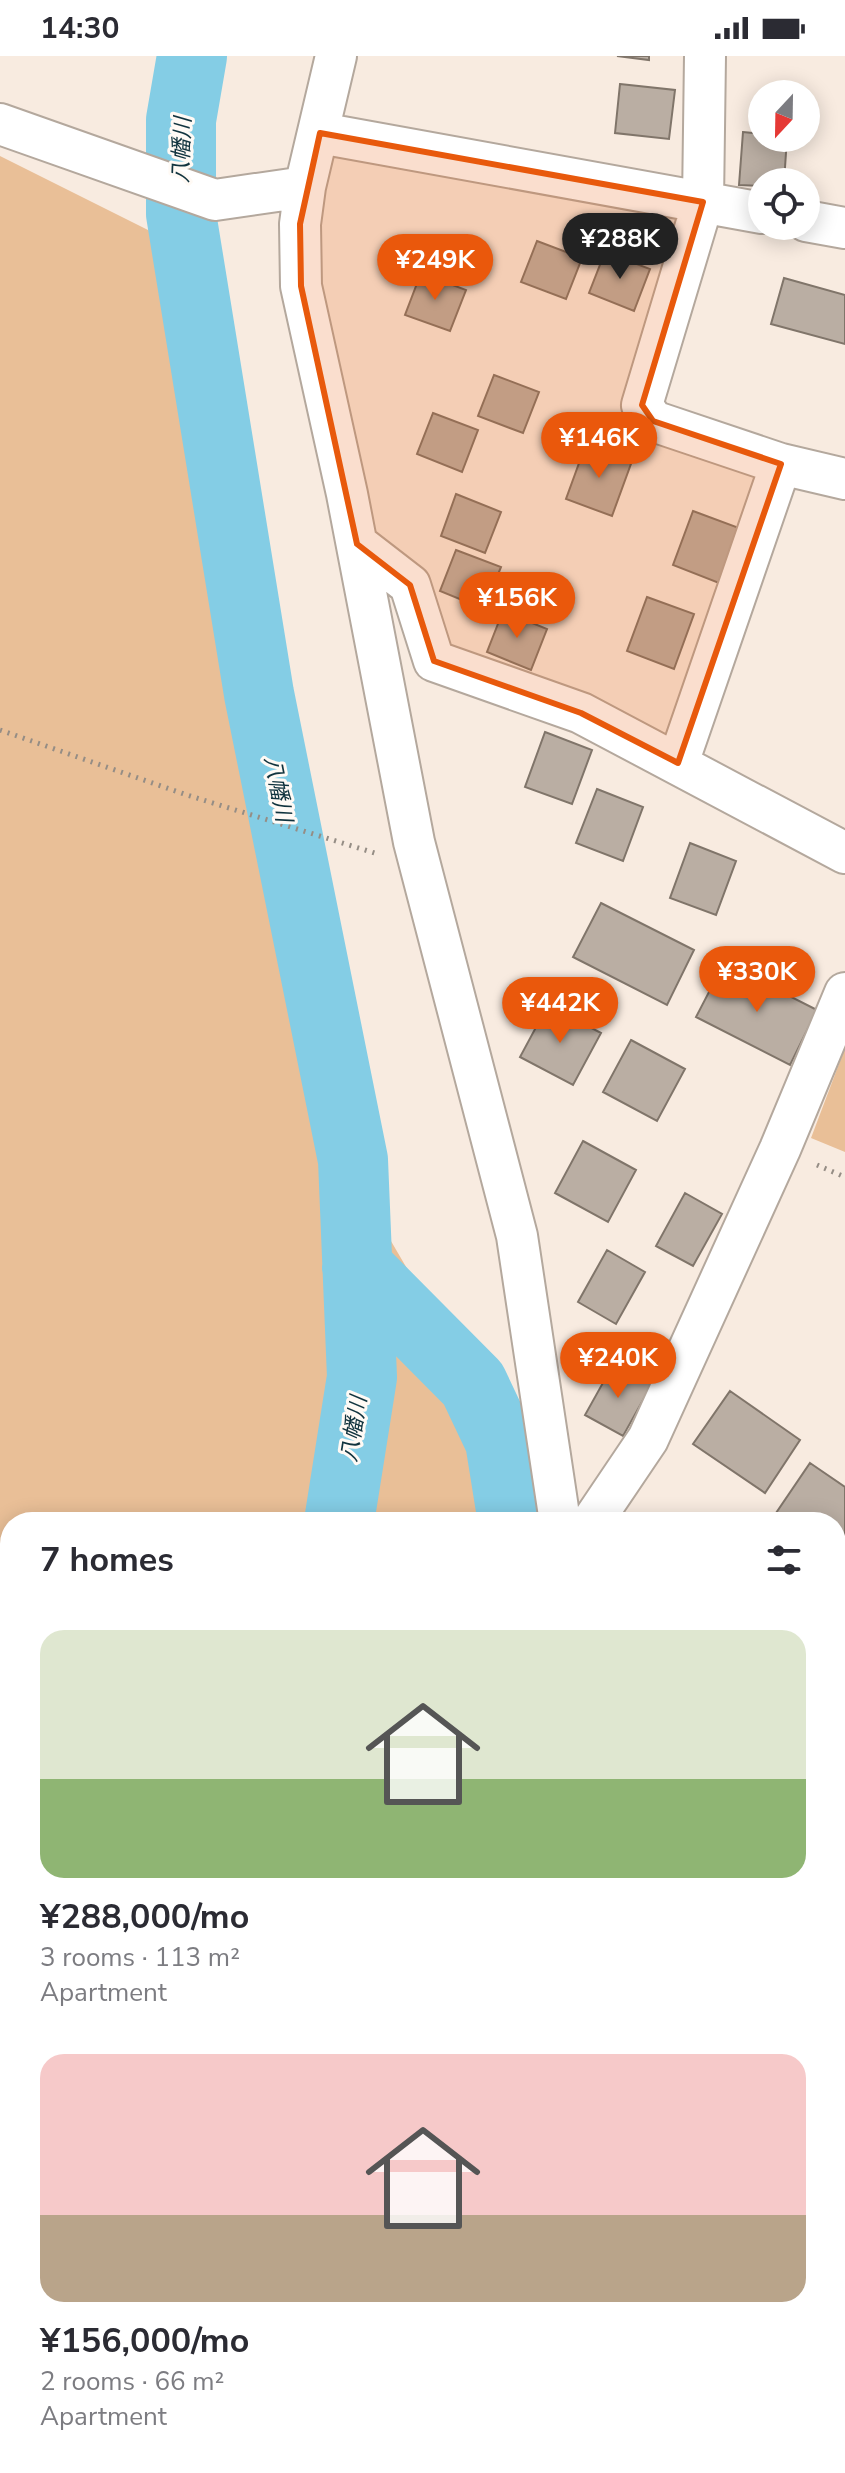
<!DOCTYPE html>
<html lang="en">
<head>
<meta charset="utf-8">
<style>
	body { margin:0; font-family:"Nunito Sans","Noto Sans JP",sans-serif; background:#f7f7f7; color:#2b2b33; height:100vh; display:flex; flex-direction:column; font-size:30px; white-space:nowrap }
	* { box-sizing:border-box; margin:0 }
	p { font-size:26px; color:#7c7c81 }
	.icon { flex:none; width:44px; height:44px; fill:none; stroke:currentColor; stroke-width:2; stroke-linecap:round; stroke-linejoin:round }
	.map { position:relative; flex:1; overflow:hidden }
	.sheet { position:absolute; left:0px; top:1456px; width:846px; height:962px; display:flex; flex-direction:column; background:#fff; border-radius:32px 32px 0 0; box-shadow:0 4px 20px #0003 }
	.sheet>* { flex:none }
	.needle { width:52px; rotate:202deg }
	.tools { position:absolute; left:748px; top:24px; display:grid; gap:16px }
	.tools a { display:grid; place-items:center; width:72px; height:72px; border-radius:50%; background:#fff; box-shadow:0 4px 20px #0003; font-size:40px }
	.price { position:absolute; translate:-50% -68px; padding:0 18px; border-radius:28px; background:#ea580c; color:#fff; font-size:26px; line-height:52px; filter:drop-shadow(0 2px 4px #0008) }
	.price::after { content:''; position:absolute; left:50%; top:48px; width:24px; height:18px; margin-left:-12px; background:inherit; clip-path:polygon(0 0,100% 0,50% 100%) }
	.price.active { background:#222; color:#fff }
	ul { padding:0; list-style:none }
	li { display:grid; align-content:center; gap:16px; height:424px; padding:0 40px }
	li span { display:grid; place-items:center; height:248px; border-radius:24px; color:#555 }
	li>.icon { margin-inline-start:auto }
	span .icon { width:144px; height:144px; fill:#fffc; stroke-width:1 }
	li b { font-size:34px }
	h2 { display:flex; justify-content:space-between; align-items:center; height:96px; padding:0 40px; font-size:34px }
	.status { display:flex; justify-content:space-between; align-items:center; height:56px; padding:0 40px; background:#fff; direction:ltr }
	.status svg { height:22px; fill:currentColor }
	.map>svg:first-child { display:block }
</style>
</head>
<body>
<div class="status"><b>14:30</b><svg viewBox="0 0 49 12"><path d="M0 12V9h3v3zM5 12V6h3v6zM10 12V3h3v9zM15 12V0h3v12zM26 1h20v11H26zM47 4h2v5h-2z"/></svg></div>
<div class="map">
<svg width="845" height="2417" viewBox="0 0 845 2417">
	<rect width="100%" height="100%" fill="#f8ebe0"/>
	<path fill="#e9bf97" d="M0 100 152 176 183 376 308 1043 426 1245 482 1370 498 1466H10V1623L0 1634Z
		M845 992V1096L811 1082Z"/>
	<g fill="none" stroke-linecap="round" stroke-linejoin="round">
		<path stroke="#84cde5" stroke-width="70" d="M192 0 181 64V158L259 638 353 1104 362 1321 339 1466
			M357 1211 473 1328 500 1385 513 1466
			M3 2417 10 2398"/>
	</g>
	<path fill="#baaea3" stroke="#80756a" stroke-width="2" d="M617 0H649V4Z
		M620 28 675 34 669 83 615 77Z
		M743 76 762 78V82H787L784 126H762V130L739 129Z
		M537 185 582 202 566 243 521 226Z
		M605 196 650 213 634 255 589 237Z
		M421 217 466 234 450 275 405 259Z
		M784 222 845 239V288L771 268Z
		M494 319 539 336 523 377 478 360Z
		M433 357 478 374 462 416 417 398Z
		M586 388 632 405 612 460 566 443Z
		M456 438 501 456 485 497 441 480Z
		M693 455 739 472 719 527 673 509Z
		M456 494 501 511 484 553 440 535Z
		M647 541 694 558 674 613 627 595Z
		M503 555 547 573 531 614 487 596Z
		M545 676 592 694 572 748 525 731Z
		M597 733 643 751 623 805 576 787Z
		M690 787 736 805 716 859 670 842Z
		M601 847 694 894 667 949 573 901Z
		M724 907 817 954 790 1009 696 961Z
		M548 949 601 977 573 1029 520 1001Z
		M631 984 685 1013 657 1065 603 1036Z
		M583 1085 636 1114 608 1166 555 1137Z
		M685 1137 722 1158 693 1210 656 1190Z
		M607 1194 645 1216 616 1268 578 1246Z
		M614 1307 652 1328 623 1380 585 1359Z
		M730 1335 800 1384 765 1437 693 1388Z
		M810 1407 845 1431V1508L836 1502V1466H783L774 1460Z"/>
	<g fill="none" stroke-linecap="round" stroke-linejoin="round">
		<g stroke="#b4a89d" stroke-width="44">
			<path id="street" d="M336 0 305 131 300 168 301 230 347 438 414 786 517 1180 560 1466
				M705 0 703 146 642 349 653 365 781 408
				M0 68 215 144 305 131
				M320 77 762 157
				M806 165 845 172
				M357 488 410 529 434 605 581 657 845 797
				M678 707 781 408 845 423
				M592 1466 648 1383 780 1093 845 937
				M0 1712 10 1722"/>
		</g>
		<g stroke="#b4a89d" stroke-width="48">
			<path id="secondary" d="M836 2353 845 2348
				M735 2417 749 2408"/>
		</g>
		<path stroke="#958d85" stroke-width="5" stroke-dasharray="2 6" stroke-linecap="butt" d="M0 674 187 739 378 798
			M817 1109 845 1121"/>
		<use href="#street" stroke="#fff" stroke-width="40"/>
		<use href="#secondary" stroke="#fff" stroke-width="44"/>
	</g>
	<path fill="#e8590c" fill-opacity="0.2" stroke="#e8590c" stroke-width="6" stroke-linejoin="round" d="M320 77 703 146 642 349 653 365 781 408 678 707 581 657 434 605 410 529 357 488 301 230 300 168Z"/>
	<g text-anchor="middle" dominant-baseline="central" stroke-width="6" stroke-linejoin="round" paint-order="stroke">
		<g font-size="22" font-style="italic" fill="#10333e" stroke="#fffaf5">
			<text transform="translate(182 94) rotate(-88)">八幡川</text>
			<text transform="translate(278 733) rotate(79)">八幡川</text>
			<text transform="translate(354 1373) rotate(-81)">八幡川</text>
		</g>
	</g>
</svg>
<div class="tools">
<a><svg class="needle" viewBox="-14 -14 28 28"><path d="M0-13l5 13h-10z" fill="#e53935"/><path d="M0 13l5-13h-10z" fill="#7c7c81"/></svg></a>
<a><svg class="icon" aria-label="locate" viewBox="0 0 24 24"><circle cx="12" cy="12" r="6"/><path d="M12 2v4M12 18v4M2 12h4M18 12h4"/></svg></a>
</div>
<b class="price active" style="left:620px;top:225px">¥288K</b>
<b class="price" style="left:435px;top:246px">¥249K</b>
<b class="price" style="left:599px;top:424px">¥146K</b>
<b class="price" style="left:517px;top:584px">¥156K</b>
<b class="price" style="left:757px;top:958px">¥330K</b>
<b class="price" style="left:560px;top:989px">¥442K</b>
<b class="price" style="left:618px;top:1344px">¥240K</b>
<section class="sheet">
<h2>7 homes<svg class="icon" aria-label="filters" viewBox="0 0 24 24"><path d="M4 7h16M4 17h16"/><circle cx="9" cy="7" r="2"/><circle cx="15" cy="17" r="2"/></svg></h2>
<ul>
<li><span style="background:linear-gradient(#dfe7d0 60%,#8fb573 0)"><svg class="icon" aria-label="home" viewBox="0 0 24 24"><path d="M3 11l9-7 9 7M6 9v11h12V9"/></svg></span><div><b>¥288,000/mo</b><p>3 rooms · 113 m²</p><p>Apartment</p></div></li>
<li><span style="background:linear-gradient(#f6c9c9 65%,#b9a48a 0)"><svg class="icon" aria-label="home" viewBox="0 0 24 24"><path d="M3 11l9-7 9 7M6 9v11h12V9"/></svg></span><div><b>¥156,000/mo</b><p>2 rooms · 66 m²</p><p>Apartment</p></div></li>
</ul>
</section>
</div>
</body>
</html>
